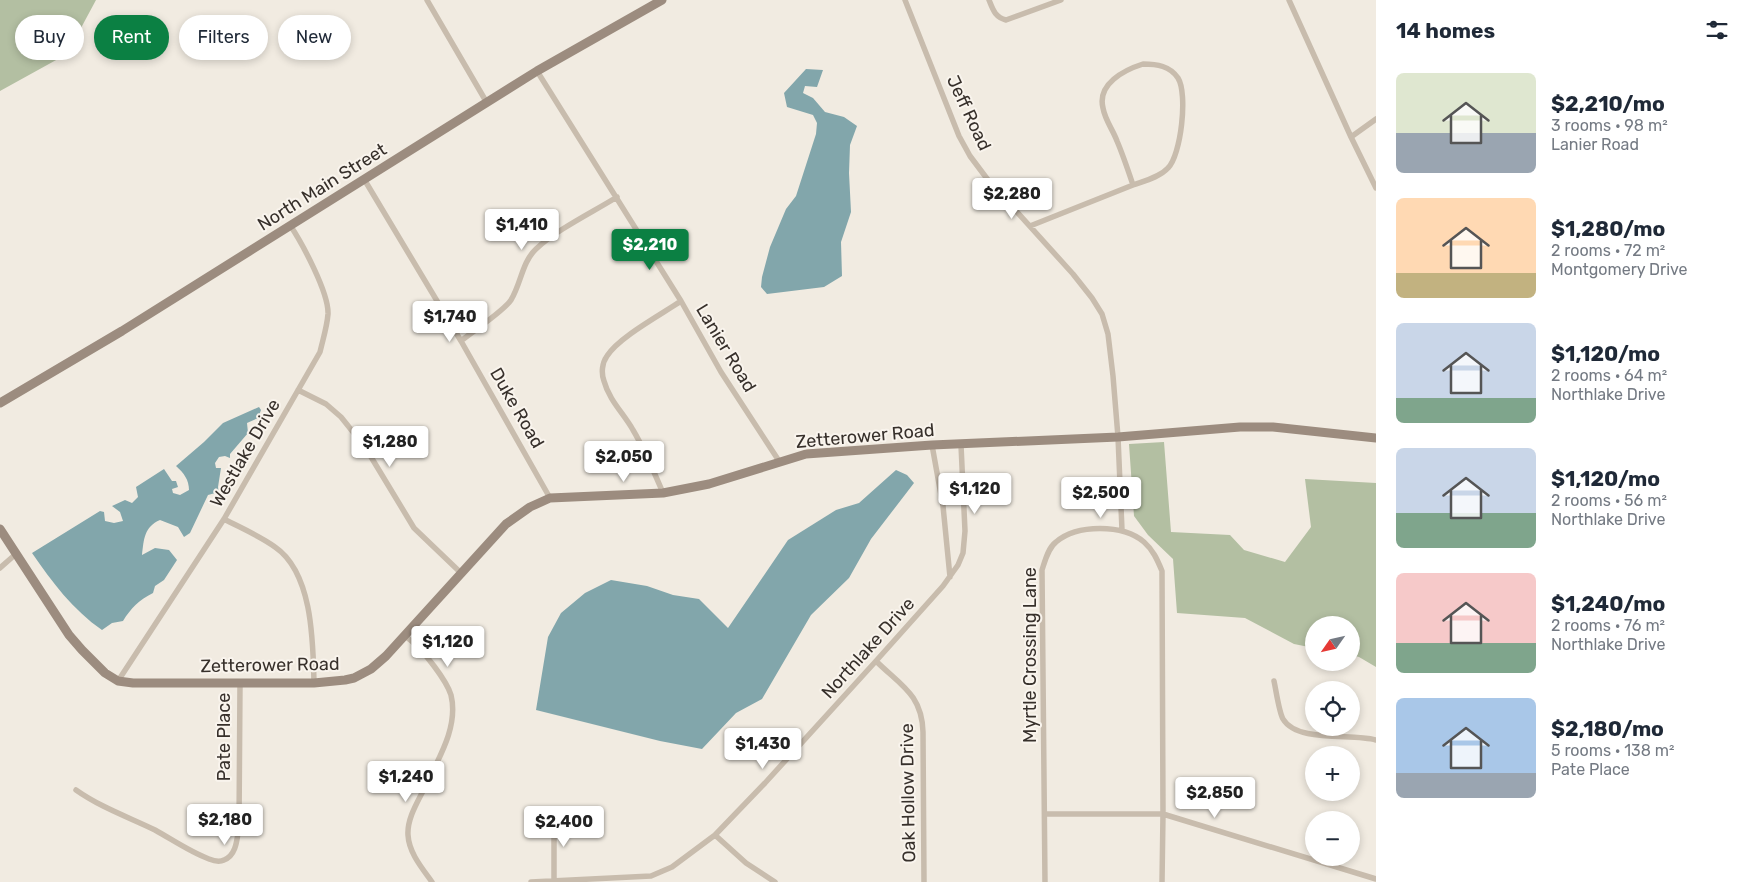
<!DOCTYPE html>
<html lang="en">
<head>
<meta charset="utf-8">
<style>
	body { margin:0; font-family:Rubik,sans-serif; background:#f6f6f7; color:#1f2937; height:100vh; display:flex; flex-direction:column; font-size:19px; white-space:nowrap }
	* { box-sizing:border-box; margin:0 }
	p { font-size:16px; color:#747a83 }
	.icon { flex:none; width:28px; height:28px; fill:none; stroke:currentColor; stroke-width:2; stroke-linecap:round; stroke-linejoin:round }
	.map { position:relative; flex:1; overflow:hidden }
	.panel { display:flex; flex-direction:column; background:#fff; width:375px }
	.panel>* { flex:none }
	.hud { position:absolute; left:15px; top:15px; width:475px; height:45px; display:flex; gap:10px }
	.needle { width:32px; rotate:236deg }
	.controls { position:absolute; left:1305px; top:616px; display:grid; gap:10px }
	.controls a { display:grid; place-items:center; width:55px; height:55px; border-radius:50%; background:#fff; box-shadow:0 2px 8px #0003; font-size:25px }
	.price { position:absolute; translate:-50% -42px; padding:0 11px; border-radius:5px; background:#fff; color:#222; font-size:16px; line-height:32px; filter:drop-shadow(0 1px 2px #0008) }
	.price::after { content:''; position:absolute; left:50%; top:30px; width:15px; height:11px; margin-left:-8px; background:inherit; clip-path:polygon(0 0,100% 0,50% 100%) }
	.price.current { background:#0b8043; color:#fff }
	ul { padding:0; list-style:none }
	li { display:flex; align-items:center; gap:15px; height:125px; padding:0 20px }
	li span { display:grid; place-items:center; flex:none; width:140px; height:100px; border-radius:8px; color:#555 }
	li>.icon { margin-inline-start:auto }
	span .icon { width:60px; height:60px; fill:#fffc; stroke-width:1 }
	li b { font-size:21px }
	h2 { display:flex; justify-content:space-between; align-items:center; height:60px; padding:0 20px; font-size:21px }
	.chip { padding:0 18px; border-radius:22px; background:#fff; box-shadow:0 2px 8px #0003; font-size:18px; line-height:45px }
	.chip.current { background:#0b8043; color:#fff }
	main { display:flex; flex:1; min-height:0 }
	.map>svg:first-child { display:block }
</style>
</head>
<body>
<main>
<div class="map">
<svg width="1376" height="882" viewBox="0 0 1376 882">
	<rect width="100%" height="100%" fill="#f1ebe1"/>
	<path fill="#b3bfa2" d="M0 0H96L67 54 0 91Z
		M1164 442 1171 532 1230 535 1244 550 1285 562 1311 527 1305 479 1376 483V667L1359 657 1351 655V625H1314V648L1294 644 1245 618 1177 613 1173 559 1148 535 1134 516 1129 444Z"/>
	<path fill="#82a6ab" d="M806 69 823 70 817 87 805 86 803 93 813 98 825 112 844 117 857 126 850 145 849 173 851 212 841 242 842 276 824 287 767 294 761 287 762 277 770 247 786 209 796 196 816 134 817 123 813 115 787 107 784 93Z
		M259 407 261 410 258 418 247 423 248 433 230 454V458L225 456 219 457 215 463 216 468H221L218 487 219 492 208 495 190 533 184 537 178 527 160 520C144 527 144 539 142 555L155 548 169 550 177 560 164 580 155 586 153 593C139 600 131 608 123 621L112 623 102 630C73 610 52 582 32 553L100 511 104 512 105 521 114 523 123 521 120 512 112 506 125 500 132 503 138 497 136 487 164 469 172 481H176L178 487 172 489 173 493 180 495 189 490C189 480 184 473 176 466L204 442 223 423Z
		M896 470 907 475 914 483 871 539 849 578 811 615 762 699 736 713 702 749 660 741 536 710 548 637 561 613 585 593 611 580 647 586 673 595 699 599 728 628 788 540 836 510 859 503Z"/>
	<g fill="none" stroke-linecap="round" stroke-linejoin="round">
		<path stroke="#c8bcad" stroke-width="5.5" d="M427 0 487 103
			M905 0 959 136 970 156 988 180 1073 274 1092 298 1102 314 1108 334 1113 376 1118 437 1122 530
			M989 0C993 10 995 17 1006 20L1061 0
			M1289 0 1351 137 1376 188
			M1143 64C1157 64 1170 66 1178 78 1188 94 1181 155 1168 168 1160 177 1144 181 1133 185 1128 170 1123 155 1117 141 1113 130 1105 120 1103 108 1097 84 1124 70 1143 64Z
			M537 71 681 301 721 372 779 461
			M1351 137 1376 119
			M364 179 461 341 550 498
			M1030 226 1133 185
			M461 341C473 331 504 311 511 300 521 284 522 262 536 249 556 230 593 212 617 197
			M298 390 326 404 341 417 365 447 414 528 461 573
			M932 445 943 506 950 577
			M663 493C654 472 645 450 633 430 624 414 609 400 604 381 601 373 602 363 607 356 619 337 662 314 681 301
			M224 519C241 528 260 536 275 547 313 573 313 643 314 683
			M0 568 17 553
			M405 636C417 644 425 654 434 666 440 674 448 685 451 695 459 728 437 761 424 789 417 803 407 819 408 835 409 853 422 868 432 882
			M876 661C900 685 922 694 923 732L924 882
			M118 681 224 519 320 352C323 339 327 327 328 314 329 293 302 243 290 225
			M1274 681C1276 690 1279 712 1283 719 1297 743 1352 733 1376 740
			M76 790C100 807 128 817 155 830 173 840 190 852 209 859 214 861 220 862 224 860 237 855 237 838 239 826L240 684
			M1045 814H1163L1376 879
			M715 835 746 863 775 882
			M554 881V832L568 812
			M531 882 651 876 672 867 715 835 765 783 876 661 943 586 958 565 963 553 965 531 961 445
			M1045 882 1042 570C1045 561 1048 548 1056 542 1077 524 1123 524 1144 542 1153 550 1157 559 1162 571L1163 814 1162 882"/>
		<path stroke="#9c8c7f" stroke-width="9" d="M0 403 122 331 537 71 662 0
			M0 529 69 635 82 650 105 673 118 681 133 683H314L345 680 354 678 371 669 386 656 506 524 530 507 550 498 663 493 709 484 806 454 932 445 1118 437 1240 427H1273L1376 438"/>
	</g>
	<g text-anchor="middle" dominant-baseline="central" stroke-width="4" stroke-linejoin="round" paint-order="stroke">
		<g font-size="18" fill="#37302b" stroke="#f9f4ed">
			<text transform="translate(969 113) rotate(65)">Jeff Road</text>
			<text transform="translate(322 187) rotate(-32)">North Main Street</text>
			<text transform="translate(726 348) rotate(59)">Lanier Road</text>
			<text transform="translate(517 408) rotate(60)">Duke Road</text>
			<text transform="translate(865 436) rotate(-5)">Zetterower Road</text>
			<text transform="translate(245 453) rotate(-60)">Westlake Drive</text>
			<text transform="translate(868 648) rotate(-48)">Northlake Drive</text>
			<text transform="translate(1030 655) rotate(-90)">Myrtle Crossing Lane</text>
			<text transform="translate(270 665) rotate(-1)">Zetterower Road</text>
			<text transform="translate(224 737) rotate(-90)">Pate Place</text>
			<text transform="translate(908 793) rotate(-91)">Oak Hollow Drive</text>
		</g>
	</g>
</svg>
<div class="controls">
<a><svg class="needle" viewBox="-14 -14 28 28"><path d="M0-13l5 13h-10z" fill="#e53935"/><path d="M0 13l5-13h-10z" fill="#747a83"/></svg></a>
<a><svg class="icon" aria-label="locate" viewBox="0 0 24 24"><circle cx="12" cy="12" r="6"/><path d="M12 2v4M12 18v4M2 12h4M18 12h4"/></svg></a>
<a>+</a>
<a>−</a>
</div>
<b class="price" style="left:1012px;top:220px">$2,280</b>
<b class="price" style="left:522px;top:251px">$1,410</b>
<b class="price current" style="left:650px;top:271px">$2,210</b>
<b class="price" style="left:450px;top:343px">$1,740</b>
<b class="price" style="left:390px;top:468px">$1,280</b>
<b class="price" style="left:624px;top:483px">$2,050</b>
<b class="price" style="left:975px;top:515px">$1,120</b>
<b class="price" style="left:1101px;top:519px">$2,500</b>
<b class="price" style="left:448px;top:668px">$1,120</b>
<b class="price" style="left:763px;top:770px">$1,430</b>
<b class="price" style="left:406px;top:803px">$1,240</b>
<b class="price" style="left:1215px;top:819px">$2,850</b>
<b class="price" style="left:225px;top:846px">$2,180</b>
<b class="price" style="left:564px;top:848px">$2,400</b>
<div class="hud">
<a class="chip">Buy</a>
<a class="chip current">Rent</a>
<a class="chip">Filters</a>
<a class="chip">New</a>
</div>
</div>
<section class="panel">
<h2>14 homes<svg class="icon" aria-label="filters" viewBox="0 0 24 24"><path d="M4 7h16M4 17h16"/><circle cx="9" cy="7" r="2"/><circle cx="15" cy="17" r="2"/></svg></h2>
<ul>
<li><span style="background:linear-gradient(#dfe7d0 60%,#9aa5b1 0)"><svg class="icon" aria-label="home" viewBox="0 0 24 24"><path d="M3 11l9-7 9 7M6 9v11h12V9"/></svg></span><div><b>$2,210/mo</b><p>3 rooms · 98 m²</p><p>Lanier Road</p></div></li>
<li><span style="background:linear-gradient(#ffd9b3 75%,#c2b280 0)"><svg class="icon" aria-label="home" viewBox="0 0 24 24"><path d="M3 11l9-7 9 7M6 9v11h12V9"/></svg></span><div><b>$1,280/mo</b><p>2 rooms · 72 m²</p><p>Montgomery Drive</p></div></li>
<li><span style="background:linear-gradient(#c9d6e8 75%,#7fa58c 0)"><svg class="icon" aria-label="home" viewBox="0 0 24 24"><path d="M3 11l9-7 9 7M6 9v11h12V9"/></svg></span><div><b>$1,120/mo</b><p>2 rooms · 64 m²</p><p>Northlake Drive</p></div></li>
<li><span style="background:linear-gradient(#c9d6e8 65%,#7fa58c 0)"><svg class="icon" aria-label="home" viewBox="0 0 24 24"><path d="M3 11l9-7 9 7M6 9v11h12V9"/></svg></span><div><b>$1,120/mo</b><p>2 rooms · 56 m²</p><p>Northlake Drive</p></div></li>
<li><span style="background:linear-gradient(#f6c9c9 70%,#7fa58c 0)"><svg class="icon" aria-label="home" viewBox="0 0 24 24"><path d="M3 11l9-7 9 7M6 9v11h12V9"/></svg></span><div><b>$1,240/mo</b><p>2 rooms · 76 m²</p><p>Northlake Drive</p></div></li>
<li><span style="background:linear-gradient(#a9c7e8 75%,#9aa5b1 0)"><svg class="icon" aria-label="home" viewBox="0 0 24 24"><path d="M3 11l9-7 9 7M6 9v11h12V9"/></svg></span><div><b>$2,180/mo</b><p>5 rooms · 138 m²</p><p>Pate Place</p></div></li>
</ul>
</section>
</main>
</body>
</html>
